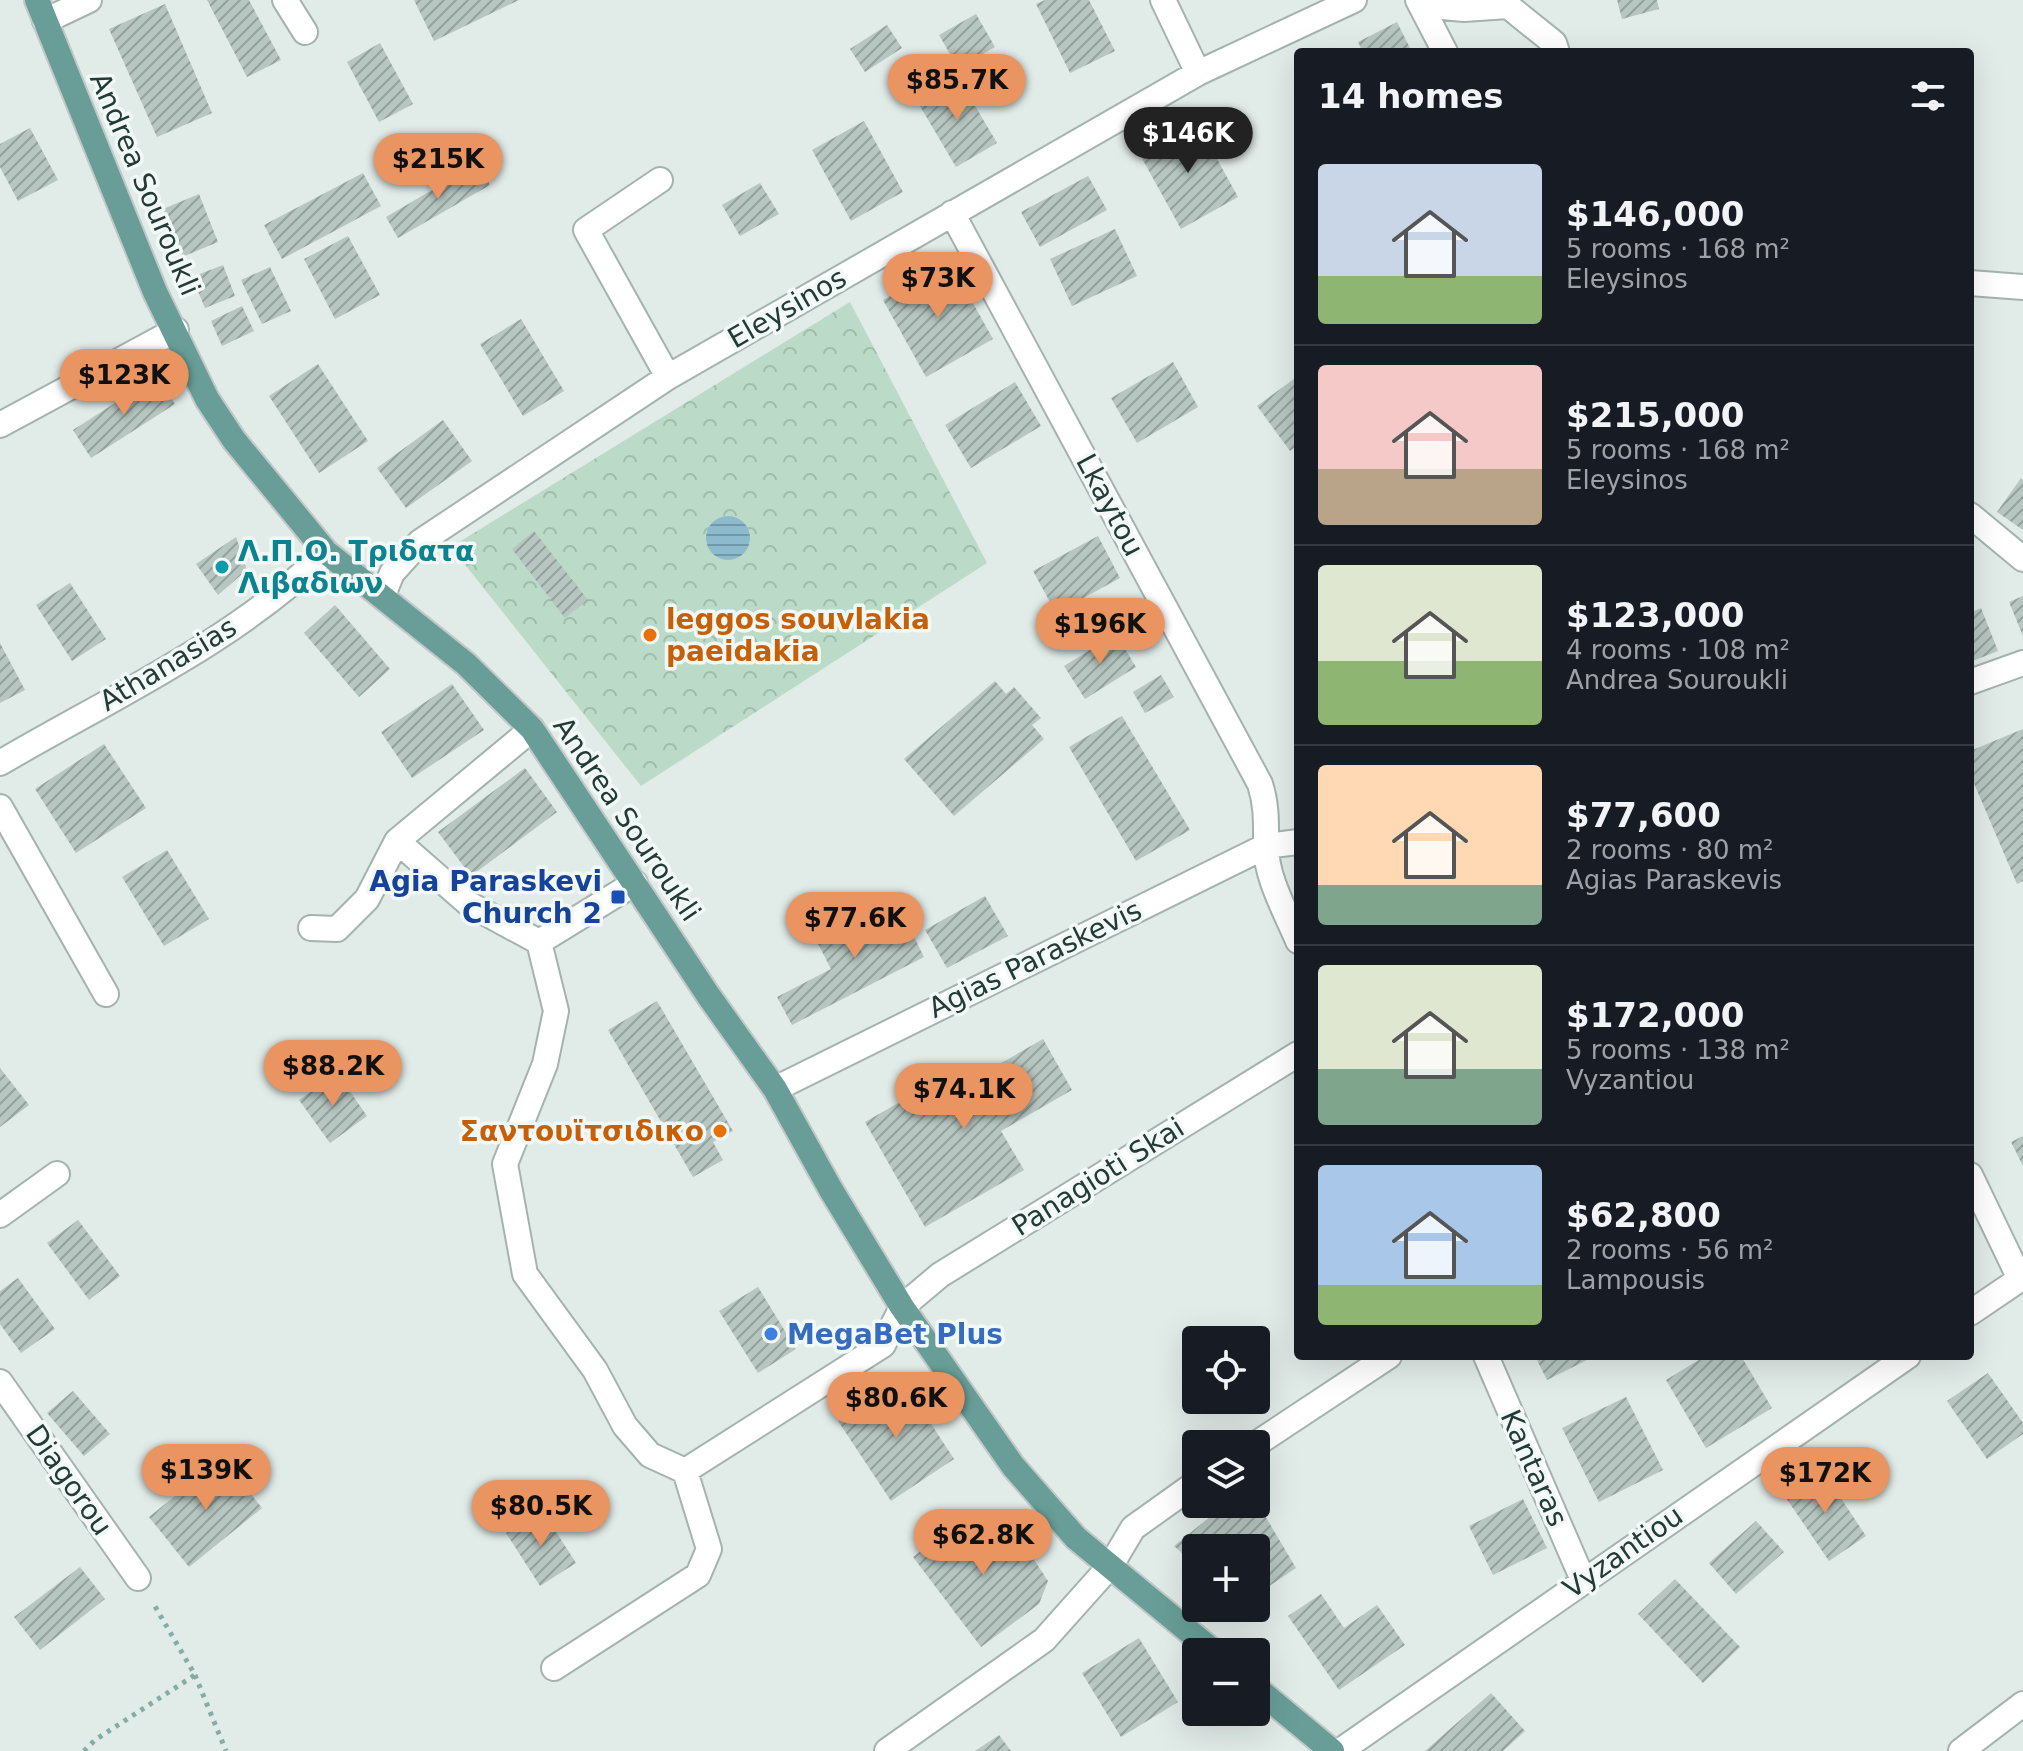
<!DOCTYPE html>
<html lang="en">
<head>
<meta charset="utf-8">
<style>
	body { margin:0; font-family:"DejaVu Sans",sans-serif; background:#20242c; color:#f1f3f6; height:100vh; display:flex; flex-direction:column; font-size:30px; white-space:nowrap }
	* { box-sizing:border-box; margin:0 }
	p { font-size:26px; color:#9ea1a6 }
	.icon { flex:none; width:44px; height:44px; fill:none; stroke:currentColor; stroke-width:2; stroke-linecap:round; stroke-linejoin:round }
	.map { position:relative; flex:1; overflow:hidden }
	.drawer { position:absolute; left:1294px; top:48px; width:680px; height:1312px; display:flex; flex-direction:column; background:#171b24; border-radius:8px; box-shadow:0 8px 32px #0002 }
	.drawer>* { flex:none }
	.fabs { position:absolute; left:1182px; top:1326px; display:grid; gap:16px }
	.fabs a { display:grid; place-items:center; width:88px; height:88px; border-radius:8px; background:#171b24; box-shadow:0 8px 32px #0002; font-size:40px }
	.price { position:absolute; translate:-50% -68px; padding:0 18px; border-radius:28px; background:#ea9461; color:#111; font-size:26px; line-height:52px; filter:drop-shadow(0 2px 4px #0008) }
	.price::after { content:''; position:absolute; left:50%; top:48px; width:24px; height:18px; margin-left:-12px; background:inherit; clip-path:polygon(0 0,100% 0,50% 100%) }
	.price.current { background:#222; color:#fff }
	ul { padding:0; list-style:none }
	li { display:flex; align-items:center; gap:24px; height:200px; padding:0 24px }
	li+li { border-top:2px solid #363941 }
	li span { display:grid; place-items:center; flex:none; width:224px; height:160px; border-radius:8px; color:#555 }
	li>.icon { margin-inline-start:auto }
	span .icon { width:96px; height:96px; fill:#fffc; stroke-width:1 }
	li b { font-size:34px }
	h2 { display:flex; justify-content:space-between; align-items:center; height:96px; padding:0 24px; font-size:34px }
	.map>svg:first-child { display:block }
</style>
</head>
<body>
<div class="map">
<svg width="2023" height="1751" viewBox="0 0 2023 1751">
	<defs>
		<pattern id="park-crowns" width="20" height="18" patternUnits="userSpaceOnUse" patternTransform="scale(2)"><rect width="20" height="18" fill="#bbdbc8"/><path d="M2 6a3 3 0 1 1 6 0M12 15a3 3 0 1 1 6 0" fill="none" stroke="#a0bdac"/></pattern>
		<pattern id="water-rules" width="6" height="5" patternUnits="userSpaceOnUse" patternTransform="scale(2)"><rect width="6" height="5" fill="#8cbbcd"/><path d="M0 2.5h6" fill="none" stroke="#7299a7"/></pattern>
		<pattern id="building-hatch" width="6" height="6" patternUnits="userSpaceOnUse" patternTransform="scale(2)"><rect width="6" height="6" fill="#b7c6c1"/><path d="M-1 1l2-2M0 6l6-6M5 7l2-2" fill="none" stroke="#94a29e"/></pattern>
	</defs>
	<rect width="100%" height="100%" fill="#e1ebe8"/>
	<path fill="url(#park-crowns)" d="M850 302 987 563 641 786 451 547Z"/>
	<path fill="url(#water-rules)" d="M706 538a22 22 0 1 1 44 0a22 22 0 1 1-44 0Z"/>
	<path fill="url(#building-hatch)" d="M207 0H249L281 60 247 77Z
		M414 0H519L434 41Z
		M1045 0H1089L1115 51 1070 73 1036 4Z
		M1617 0H1657L1659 9 1622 19Z
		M165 4 212 113 157 137 109 29Z
		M976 14 995 47 958 68 939 35Z
		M1397 22 1412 52H1363L1358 42Z
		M887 25 902 48 865 72 850 49Z
		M380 43 413 104 379 122 347 62Z
		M958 77 997 143 956 167 917 101Z
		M864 121 903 192 851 221 812 150Z
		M1196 121 1238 197 1181 229 1139 153Z
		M30 128 58 180 18 201 0 167V144Z
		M478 163 490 185 398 238 386 217Z
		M363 173 381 206 282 259 264 225Z
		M1088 176 1107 210 1040 247 1021 212Z
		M760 183 779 214 740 236 722 205Z
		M199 194 218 242 182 257 163 209Z
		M1115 229 1137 276 1072 306 1050 259Z
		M348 236 380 295 335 319 304 259Z
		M950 262 993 339 926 377 883 300Z
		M223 265 235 296 205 308 192 277Z
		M270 267 291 311 262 324 241 280Z
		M242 306 254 331 222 346 211 321Z
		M521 319 564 391 523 416 480 344Z
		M1173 362 1198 407 1137 443 1111 398Z
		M318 364 368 441 319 473 269 396Z
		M157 376 175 404 91 458 73 430Z
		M1298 376V445L1290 451 1257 406Z
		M1015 382 1041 426 971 468 945 425Z
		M443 420 472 461 406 508 377 468Z
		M2021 478 2023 480V530L1997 512Z
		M534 531 588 600 565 618 512 549Z
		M1098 536 1120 578 1056 613 1033 571Z
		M236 537 247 570 218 595 196 564Z
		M70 583 106 639 72 661 36 605Z
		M2023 596V636L2009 602Z
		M335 605 390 669 359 697 304 633Z
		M1981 608 1998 651 1970 662V613Z
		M1116 634 1136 667 1085 699 1064 666Z
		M0 643 25 690 0 703Z
		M1161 675 1174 697 1145 713 1133 692Z
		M995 681 1006 694 1014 687 1041 718 1032 725 1044 739 954 816 904 759Z
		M452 684 484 730 412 778 381 732Z
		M1122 716 1190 830 1136 861 1069 747Z
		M2023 729V881L2017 884 1970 774V751Z
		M104 744 146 808 76 853 35 789Z
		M525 768 557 812 471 876 438 832Z
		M167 850 209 919 164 946 122 877Z
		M985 896 1008 936 947 968 925 930Z
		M894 897 924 957 792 1025 777 997 831 969 815 938Z
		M657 1001 733 1131 713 1142 723 1160 693 1177 608 1030Z
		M1043 1039 1072 1090 1001 1131 1024 1170 925 1227 865 1122 954 1071 963 1085Z
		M0 1068 29 1105 0 1127Z
		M337 1073 367 1116 330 1143 299 1100Z
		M2023 1136V1166L2011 1142Z
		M78 1220 120 1276 89 1300 47 1243Z
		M18 1278 55 1329 21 1353 0 1324V1291Z
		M758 1287 796 1349 758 1373 719 1311Z
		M1535 1356H1595L1547 1380Z
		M1705 1356H1741L1772 1408 1706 1448 1666 1380Z
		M1988 1373 2023 1423V1434L1987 1459 1947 1401Z
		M902 1379 954 1459 891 1501 838 1421Z
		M73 1391 110 1434 84 1456 47 1413Z
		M1626 1397 1663 1470 1599 1502 1562 1428Z
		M222 1458 262 1508 189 1567 149 1517Z
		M1822 1470 1866 1536 1829 1561 1784 1495Z
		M1523 1499 1547 1548 1493 1575 1469 1526Z
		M1226 1504H1258L1296 1568 1256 1595V1548H1196V1566L1174 1546Z
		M542 1510 576 1563 540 1586 506 1533Z
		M975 1510 1005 1549 1020 1538 1048 1581 1039 1604 981 1647 913 1557Z
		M1756 1521 1784 1552 1736 1594 1709 1563Z
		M80 1567 105 1599 40 1650 14 1617Z
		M1675 1579 1740 1647 1703 1683 1638 1614Z
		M1321 1594 1344 1628 1377 1605 1405 1645 1339 1690 1288 1616Z
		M1139 1638 1178 1702 1121 1737 1082 1673Z
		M1491 1693 1525 1731 1503 1751H1425Z
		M999 1735 1011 1751H975Z"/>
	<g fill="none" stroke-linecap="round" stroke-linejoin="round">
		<g stroke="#a4b3af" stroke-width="28">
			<path id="minor" d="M285 0 305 32
				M1163 0 1198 73
				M1418 0 1445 52
				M1422 5 1464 9 1508 6 1554 43 1557 52
				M45 21 89 0
				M660 180 586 230 668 377
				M952 213 1260 784C1267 806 1266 823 1266 846 1266 878 1286 912 1298 941
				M1970 283 2023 287
				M0 425 176 330
				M1970 515 2023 559
				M383 595 392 573 420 542 668 377 1198 73 1354 0
				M1970 682 2023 663
				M0 763C109 699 236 641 326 552
				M0 807 106 994
				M397 841 469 904 539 942 556 1011 545 1064 505 1164 525 1274 595 1370 625 1426 650 1455 685 1471 883 1345 902 1307 940 1275 1298 1054
				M311 928 337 929 367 899 397 841 532 729
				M539 942 635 883
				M775 1089 1266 846 1298 842
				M1970 1175 2020 1279
				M0 1215 57 1174
				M1970 1313 2023 1277
				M1486 1356 1583 1580
				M0 1382 138 1578
				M1256 1444 1389 1356
				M554 1668 698 1575 709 1549 685 1471
				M887 1751 1044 1640 1111 1565 1133 1528 1196 1483
				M1340 1751 1908 1356
				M1961 1751 2023 1704"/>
		</g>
		<g stroke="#c1c8c7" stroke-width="28">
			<path id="major" d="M37 0 155 292 207 399 234 440 326 552 466 664 532 729 708 995 775 1089 831 1190 902 1307 1013 1466 1076 1538 1214 1652
				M1256 1688 1332 1751"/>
		</g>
		<path stroke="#84ada5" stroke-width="5" stroke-dasharray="4 6" stroke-linecap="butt" d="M195 1675 226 1751
			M84 1751 95 1740 195 1675 153 1603"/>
		<use href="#minor" stroke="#fff" stroke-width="24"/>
		<use href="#major" stroke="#689e97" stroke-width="24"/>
	</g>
	<circle fill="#0f9aa8" stroke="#f2f8f6" stroke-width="3" cx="222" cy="567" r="8"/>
	<g fill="#e8710a" stroke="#f2f8f6" stroke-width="3">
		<circle cx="650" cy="635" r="8"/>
		<circle cx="720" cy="1131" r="8"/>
	</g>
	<rect fill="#1a4fb4" stroke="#f2f8f6" stroke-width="3" x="610" y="889" width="16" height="16" rx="4"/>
	<circle fill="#3f7fe0" stroke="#f2f8f6" stroke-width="3" cx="771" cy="1334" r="8"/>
	<g text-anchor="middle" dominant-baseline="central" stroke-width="7" stroke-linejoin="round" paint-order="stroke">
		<g font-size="28" fill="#233b37" stroke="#f2f8f6">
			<text transform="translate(145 184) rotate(67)">Andrea Souroukli</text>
			<text transform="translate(787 308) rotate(-30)">Eleysinos</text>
			<text transform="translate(1110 505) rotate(62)">Lkaytou</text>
			<text transform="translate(168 664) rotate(-31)">Athanasias</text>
			<text transform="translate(627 819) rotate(56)">Andrea Souroukli</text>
			<text transform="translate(1035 959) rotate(-26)">Agias Paraskevis</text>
			<text transform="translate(1098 1177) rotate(-32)">Panagioti Skai</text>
			<text transform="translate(1534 1468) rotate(66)">Kantaras</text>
			<text transform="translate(69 1480) rotate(55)">Diagorou</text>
			<text transform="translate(1623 1552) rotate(-35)">Vyzantiou</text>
		</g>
		<g font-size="28" font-weight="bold" fill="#0d838f" stroke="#f2f8f6" text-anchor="start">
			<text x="238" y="551">Λ.Π.Ο. Τριδατα<tspan x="238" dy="32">Λιβαδιων</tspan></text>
		</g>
		<g font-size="28" font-weight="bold" fill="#c56008" stroke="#f2f8f6" text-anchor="start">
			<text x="666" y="619">leggos souvlakia<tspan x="666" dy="32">paeidakia</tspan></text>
			<text x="704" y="1131" text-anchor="end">Σαντουϊτσιδικο</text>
		</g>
		<g font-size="28" font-weight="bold" fill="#164399" stroke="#f2f8f6" text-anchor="end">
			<text x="602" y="881">Agia Paraskevi<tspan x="602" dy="32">Church 2</tspan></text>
		</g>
		<g font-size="28" font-weight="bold" fill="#366cbe" stroke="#f2f8f6" text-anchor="start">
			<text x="787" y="1334">MegaBet Plus</text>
		</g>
	</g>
</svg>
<div class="fabs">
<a><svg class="icon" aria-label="locate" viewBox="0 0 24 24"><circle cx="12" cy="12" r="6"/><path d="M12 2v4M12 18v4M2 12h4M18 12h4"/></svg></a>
<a><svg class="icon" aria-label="layers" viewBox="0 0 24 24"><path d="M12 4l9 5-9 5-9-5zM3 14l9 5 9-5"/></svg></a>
<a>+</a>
<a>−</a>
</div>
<b class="price" style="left:957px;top:122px">$85.7K</b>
<b class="price current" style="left:1188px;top:175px">$146K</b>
<b class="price" style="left:438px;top:201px">$215K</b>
<b class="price" style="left:938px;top:320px">$73K</b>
<b class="price" style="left:124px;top:417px">$123K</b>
<b class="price" style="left:1100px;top:666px">$196K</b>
<b class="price" style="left:855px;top:960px">$77.6K</b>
<b class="price" style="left:333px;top:1108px">$88.2K</b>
<b class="price" style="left:964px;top:1131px">$74.1K</b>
<b class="price" style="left:896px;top:1440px">$80.6K</b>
<b class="price" style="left:206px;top:1512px">$139K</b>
<b class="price" style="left:1825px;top:1515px">$172K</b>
<b class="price" style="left:541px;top:1548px">$80.5K</b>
<b class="price" style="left:983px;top:1577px">$62.8K</b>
<section class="drawer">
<h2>14 homes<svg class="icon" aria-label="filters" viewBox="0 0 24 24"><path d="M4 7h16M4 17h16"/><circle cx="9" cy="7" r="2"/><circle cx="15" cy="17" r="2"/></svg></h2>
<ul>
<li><span style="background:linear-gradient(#c9d6e8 70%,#8fb573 0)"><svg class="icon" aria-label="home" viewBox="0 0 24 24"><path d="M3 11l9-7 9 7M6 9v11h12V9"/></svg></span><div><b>$146,000</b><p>5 rooms · 168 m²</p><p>Eleysinos</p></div></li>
<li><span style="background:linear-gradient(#f6c9c9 65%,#b9a48a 0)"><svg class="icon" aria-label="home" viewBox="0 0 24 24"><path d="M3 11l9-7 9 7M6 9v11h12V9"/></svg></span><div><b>$215,000</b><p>5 rooms · 168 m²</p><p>Eleysinos</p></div></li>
<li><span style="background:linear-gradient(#dfe7d0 60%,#8fb573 0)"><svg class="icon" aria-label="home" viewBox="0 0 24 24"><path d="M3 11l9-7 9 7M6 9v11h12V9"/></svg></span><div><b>$123,000</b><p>4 rooms · 108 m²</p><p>Andrea Souroukli</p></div></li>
<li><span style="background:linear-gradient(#ffd9b3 75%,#7fa58c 0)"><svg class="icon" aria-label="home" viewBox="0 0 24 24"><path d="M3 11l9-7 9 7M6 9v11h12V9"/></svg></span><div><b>$77,600</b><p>2 rooms · 80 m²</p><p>Agias Paraskevis</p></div></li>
<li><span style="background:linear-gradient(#dfe7d0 65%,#7fa58c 0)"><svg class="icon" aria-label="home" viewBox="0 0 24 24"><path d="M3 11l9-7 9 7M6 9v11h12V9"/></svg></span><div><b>$172,000</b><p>5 rooms · 138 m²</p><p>Vyzantiou</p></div></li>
<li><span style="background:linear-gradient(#a9c7e8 75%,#8fb573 0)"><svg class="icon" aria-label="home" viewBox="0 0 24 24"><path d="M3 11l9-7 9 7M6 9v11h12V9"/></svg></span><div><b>$62,800</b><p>2 rooms · 56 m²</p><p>Lampousis</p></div></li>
</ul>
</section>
</div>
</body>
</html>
